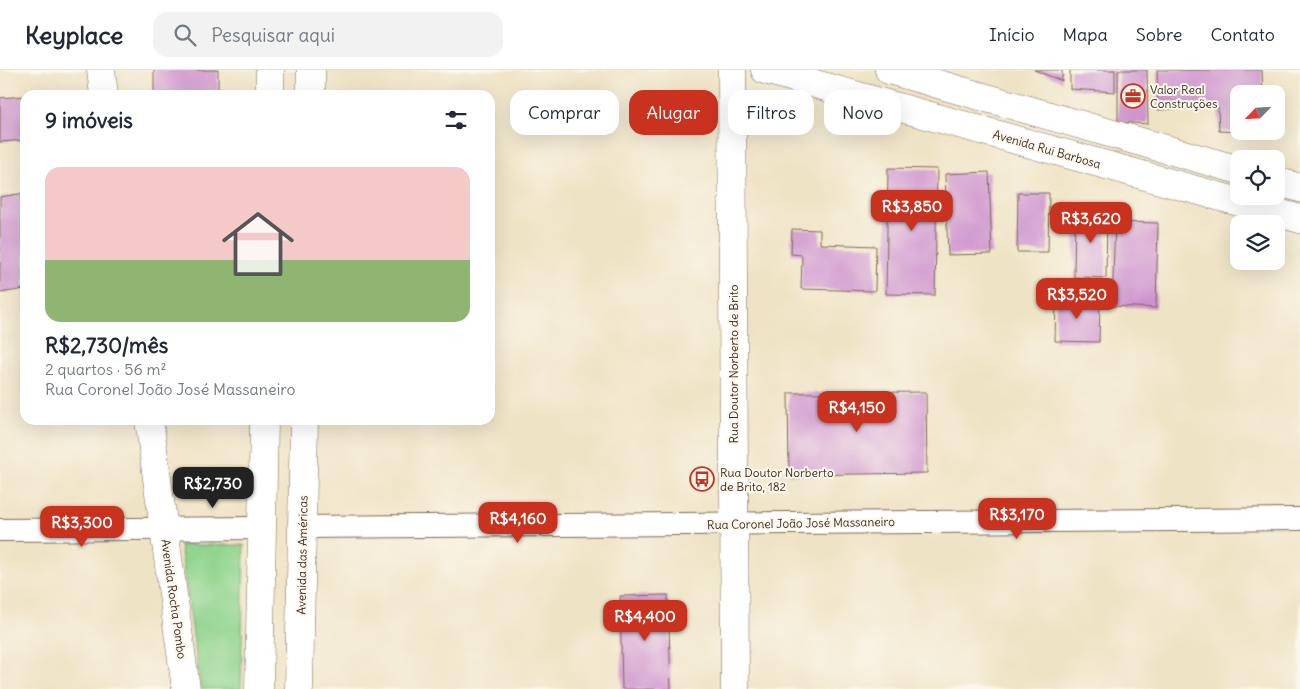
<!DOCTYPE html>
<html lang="pt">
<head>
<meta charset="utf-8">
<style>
	body { margin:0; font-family:Delius,sans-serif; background:#f2f2f3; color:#1f2937; height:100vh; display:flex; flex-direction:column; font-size:19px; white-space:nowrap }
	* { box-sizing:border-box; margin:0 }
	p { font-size:16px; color:#747a83 }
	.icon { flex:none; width:28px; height:28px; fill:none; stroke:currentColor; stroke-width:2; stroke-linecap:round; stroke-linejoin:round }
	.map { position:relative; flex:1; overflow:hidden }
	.side { position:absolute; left:20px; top:20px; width:475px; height:335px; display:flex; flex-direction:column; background:#fff; border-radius:15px; box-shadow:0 5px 20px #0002 }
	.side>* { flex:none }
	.hud { position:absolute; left:510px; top:20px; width:475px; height:45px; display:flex; gap:10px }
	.needle { width:32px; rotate:245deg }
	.buttons { position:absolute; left:1230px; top:15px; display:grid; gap:10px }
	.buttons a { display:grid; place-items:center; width:55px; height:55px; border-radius:10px; background:#fff; box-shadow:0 5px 20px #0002; font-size:25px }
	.price { position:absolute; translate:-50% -42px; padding:0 11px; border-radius:10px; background:#c8321e; color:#fff; font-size:16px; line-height:32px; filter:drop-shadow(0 1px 2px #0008) }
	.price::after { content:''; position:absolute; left:50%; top:30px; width:15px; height:11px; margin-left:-8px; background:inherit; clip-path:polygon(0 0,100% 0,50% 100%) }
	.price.selected { background:#222; color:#fff }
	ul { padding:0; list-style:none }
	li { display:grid; align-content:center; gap:10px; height:265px; padding:0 25px }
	li span { display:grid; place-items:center; height:155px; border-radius:15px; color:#555 }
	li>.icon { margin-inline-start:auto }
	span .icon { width:90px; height:90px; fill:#fffc; stroke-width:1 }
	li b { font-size:21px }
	h2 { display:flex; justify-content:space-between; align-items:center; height:60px; padding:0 25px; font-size:21px }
	.tag { padding:0 18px; border-radius:15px; background:#fff; box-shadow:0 5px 20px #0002; font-size:18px; line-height:45px }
	.tag.selected { background:#c8321e; color:#fff }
	header { display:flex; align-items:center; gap:30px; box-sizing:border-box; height:70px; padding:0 25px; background:#fff; border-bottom:1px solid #e0e1e3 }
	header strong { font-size:24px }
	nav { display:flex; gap:28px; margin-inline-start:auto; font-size:18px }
	.search { width:350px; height:45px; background:#f2f2f3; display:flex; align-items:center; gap:12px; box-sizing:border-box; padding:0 18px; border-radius:15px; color:#747a83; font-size:19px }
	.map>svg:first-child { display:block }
</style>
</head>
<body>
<header>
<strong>Keyplace</strong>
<div class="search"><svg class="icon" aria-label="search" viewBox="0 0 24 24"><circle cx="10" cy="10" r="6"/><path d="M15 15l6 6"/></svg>Pesquisar aqui</div>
<nav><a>Início</a><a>Mapa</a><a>Sobre</a><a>Contato</a></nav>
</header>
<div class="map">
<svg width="1300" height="619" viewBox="0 0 1300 619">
	<rect width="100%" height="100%" fill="#fbf7ec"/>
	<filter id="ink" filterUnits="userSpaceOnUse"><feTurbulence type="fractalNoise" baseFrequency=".02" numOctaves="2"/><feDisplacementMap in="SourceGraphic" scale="10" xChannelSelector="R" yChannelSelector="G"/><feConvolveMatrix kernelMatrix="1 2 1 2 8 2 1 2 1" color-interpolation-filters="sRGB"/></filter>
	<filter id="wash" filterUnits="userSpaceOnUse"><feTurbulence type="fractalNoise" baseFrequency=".0096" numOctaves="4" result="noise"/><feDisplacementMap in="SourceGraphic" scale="20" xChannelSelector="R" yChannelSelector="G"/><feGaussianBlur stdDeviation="1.12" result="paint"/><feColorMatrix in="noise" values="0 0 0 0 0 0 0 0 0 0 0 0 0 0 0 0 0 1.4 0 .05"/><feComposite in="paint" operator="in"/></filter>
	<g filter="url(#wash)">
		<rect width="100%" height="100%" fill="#efe3c5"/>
		<path fill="#90d48d" stroke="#667f56" d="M180 475H244L241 619H201Z"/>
		<g id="blocks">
			<path fill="#ce93cd" d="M154 0H218V25H154Z
				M1034 0H1062V11Z
				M1070 0H1115V22L1070 19Z
				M1118 0H1147L1148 54 1118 52Z
				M1157 0H1262L1263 24H1239V62L1219 61 1218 37 1158 40Z
				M25 26V70L0 72V28Z
				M888 98 937 99 935 225 886 224Z
				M989 102 992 184 948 185 945 104Z
				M25 123V219L0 223V127Z
				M1018 123H1049L1048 182H1017Z
				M1075 140H1107L1106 208 1074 207Z
				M1115 152 1158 153 1156 238 1112 236Z
				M792 159 820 160V174L876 176 875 221 801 219 802 185 791 184Z
				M1056 227 1100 229 1099 272 1055 271Z
				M926 322 927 403 789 405 788 323Z
				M668 525 671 619H622L620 526Z"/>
		</g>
	</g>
	<g filter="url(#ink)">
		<use href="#blocks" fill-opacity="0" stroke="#7a6b58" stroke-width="1"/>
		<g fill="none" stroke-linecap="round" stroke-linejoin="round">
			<g stroke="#7a6b58" stroke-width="24">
				<path id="street" d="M302 457 1300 449
					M0 460 262 458"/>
			</g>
			<g stroke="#7a6b58" stroke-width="29">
				<path id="secondary" d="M101 0 104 25
					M732 0 735 619
					M149 350 186 619"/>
			</g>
			<g stroke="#7a6b58" stroke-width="29">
				<path id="primary" d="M765 0 1300 149
					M889 0 1239 100
					M270 25V0
					M311 25V0
					M1276 111 1300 118
					M259 619 264 350
					M299 619 304 350"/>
			</g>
			<use href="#street" stroke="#fff" stroke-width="22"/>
			<use href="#secondary" stroke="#fff" stroke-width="28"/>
			<use href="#primary" stroke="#fff" stroke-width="28"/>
		</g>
	</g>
	<defs>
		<g id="office-ring" transform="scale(1.25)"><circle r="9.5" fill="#fbf7ec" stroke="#c8321e" stroke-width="1.5"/><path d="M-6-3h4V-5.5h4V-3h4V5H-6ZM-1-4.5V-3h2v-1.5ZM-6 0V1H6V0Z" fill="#c8321e"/></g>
		<g id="bus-ring" transform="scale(1.25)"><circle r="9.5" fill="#fbf7ec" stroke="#c8321e" stroke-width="1.5"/><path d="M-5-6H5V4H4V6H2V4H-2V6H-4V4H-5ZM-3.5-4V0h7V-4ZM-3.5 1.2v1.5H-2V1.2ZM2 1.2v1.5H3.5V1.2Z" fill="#c8321e"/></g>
	</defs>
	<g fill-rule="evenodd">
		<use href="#office-ring" x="1133" y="26"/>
		<use href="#bus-ring" x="702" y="409"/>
	</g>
	<g text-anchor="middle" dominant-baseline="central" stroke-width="4" stroke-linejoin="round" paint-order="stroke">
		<g font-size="12" fill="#3b2a1e" stroke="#fbf7ec" text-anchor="start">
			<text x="1150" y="19">Valor Real<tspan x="1150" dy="14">Construções</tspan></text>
			<text x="720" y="402">Rua Doutor Norberto<tspan x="720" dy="14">de Brito, 182</tspan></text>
		</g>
		<g font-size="12" fill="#3b2a1e" stroke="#fbf7ec">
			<text transform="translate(1047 79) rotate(16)">Avenida Rui Barbosa</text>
			<text transform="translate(733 294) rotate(-90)">Rua Doutor Norberto de Brito</text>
			<text transform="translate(801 453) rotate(-1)">Rua Coronel João José Massaneiro</text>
			<text transform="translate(302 485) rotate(-89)">Avenida das Américas</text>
			<text transform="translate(174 529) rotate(82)">Avenida Rocha Pombo</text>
		</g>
	</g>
</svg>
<div class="buttons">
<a><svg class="needle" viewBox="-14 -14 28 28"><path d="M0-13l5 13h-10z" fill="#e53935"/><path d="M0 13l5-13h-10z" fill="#747a83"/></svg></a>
<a><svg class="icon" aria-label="locate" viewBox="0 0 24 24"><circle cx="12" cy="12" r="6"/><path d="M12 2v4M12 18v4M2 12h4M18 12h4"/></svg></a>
<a><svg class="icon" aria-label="layers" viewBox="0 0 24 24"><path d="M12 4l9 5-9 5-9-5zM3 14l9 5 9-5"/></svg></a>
</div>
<b class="price" style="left:912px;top:162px">R$3,850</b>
<b class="price" style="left:1091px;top:174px">R$3,620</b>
<b class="price" style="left:1077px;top:250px">R$3,520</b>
<b class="price" style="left:857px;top:363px">R$4,150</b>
<b class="price selected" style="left:213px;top:439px">R$2,730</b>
<b class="price" style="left:1017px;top:470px">R$3,170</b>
<b class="price" style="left:518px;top:474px">R$4,160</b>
<b class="price" style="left:82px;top:478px">R$3,300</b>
<b class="price" style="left:645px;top:572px">R$4,400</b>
<div class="hud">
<a class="tag">Comprar</a>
<a class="tag selected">Alugar</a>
<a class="tag">Filtros</a>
<a class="tag">Novo</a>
</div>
<section class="side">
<h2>9 imóveis<svg class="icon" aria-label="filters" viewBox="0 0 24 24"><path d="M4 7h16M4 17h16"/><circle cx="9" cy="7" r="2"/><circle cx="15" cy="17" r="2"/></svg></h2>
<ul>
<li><span style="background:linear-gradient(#f6c9c9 60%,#8fb573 0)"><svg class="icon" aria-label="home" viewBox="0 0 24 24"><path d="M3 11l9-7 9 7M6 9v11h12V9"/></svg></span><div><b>R$2,730/mês</b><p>2 quartos · 56 m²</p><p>Rua Coronel João José Massaneiro</p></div></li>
</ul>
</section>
</div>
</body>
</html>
